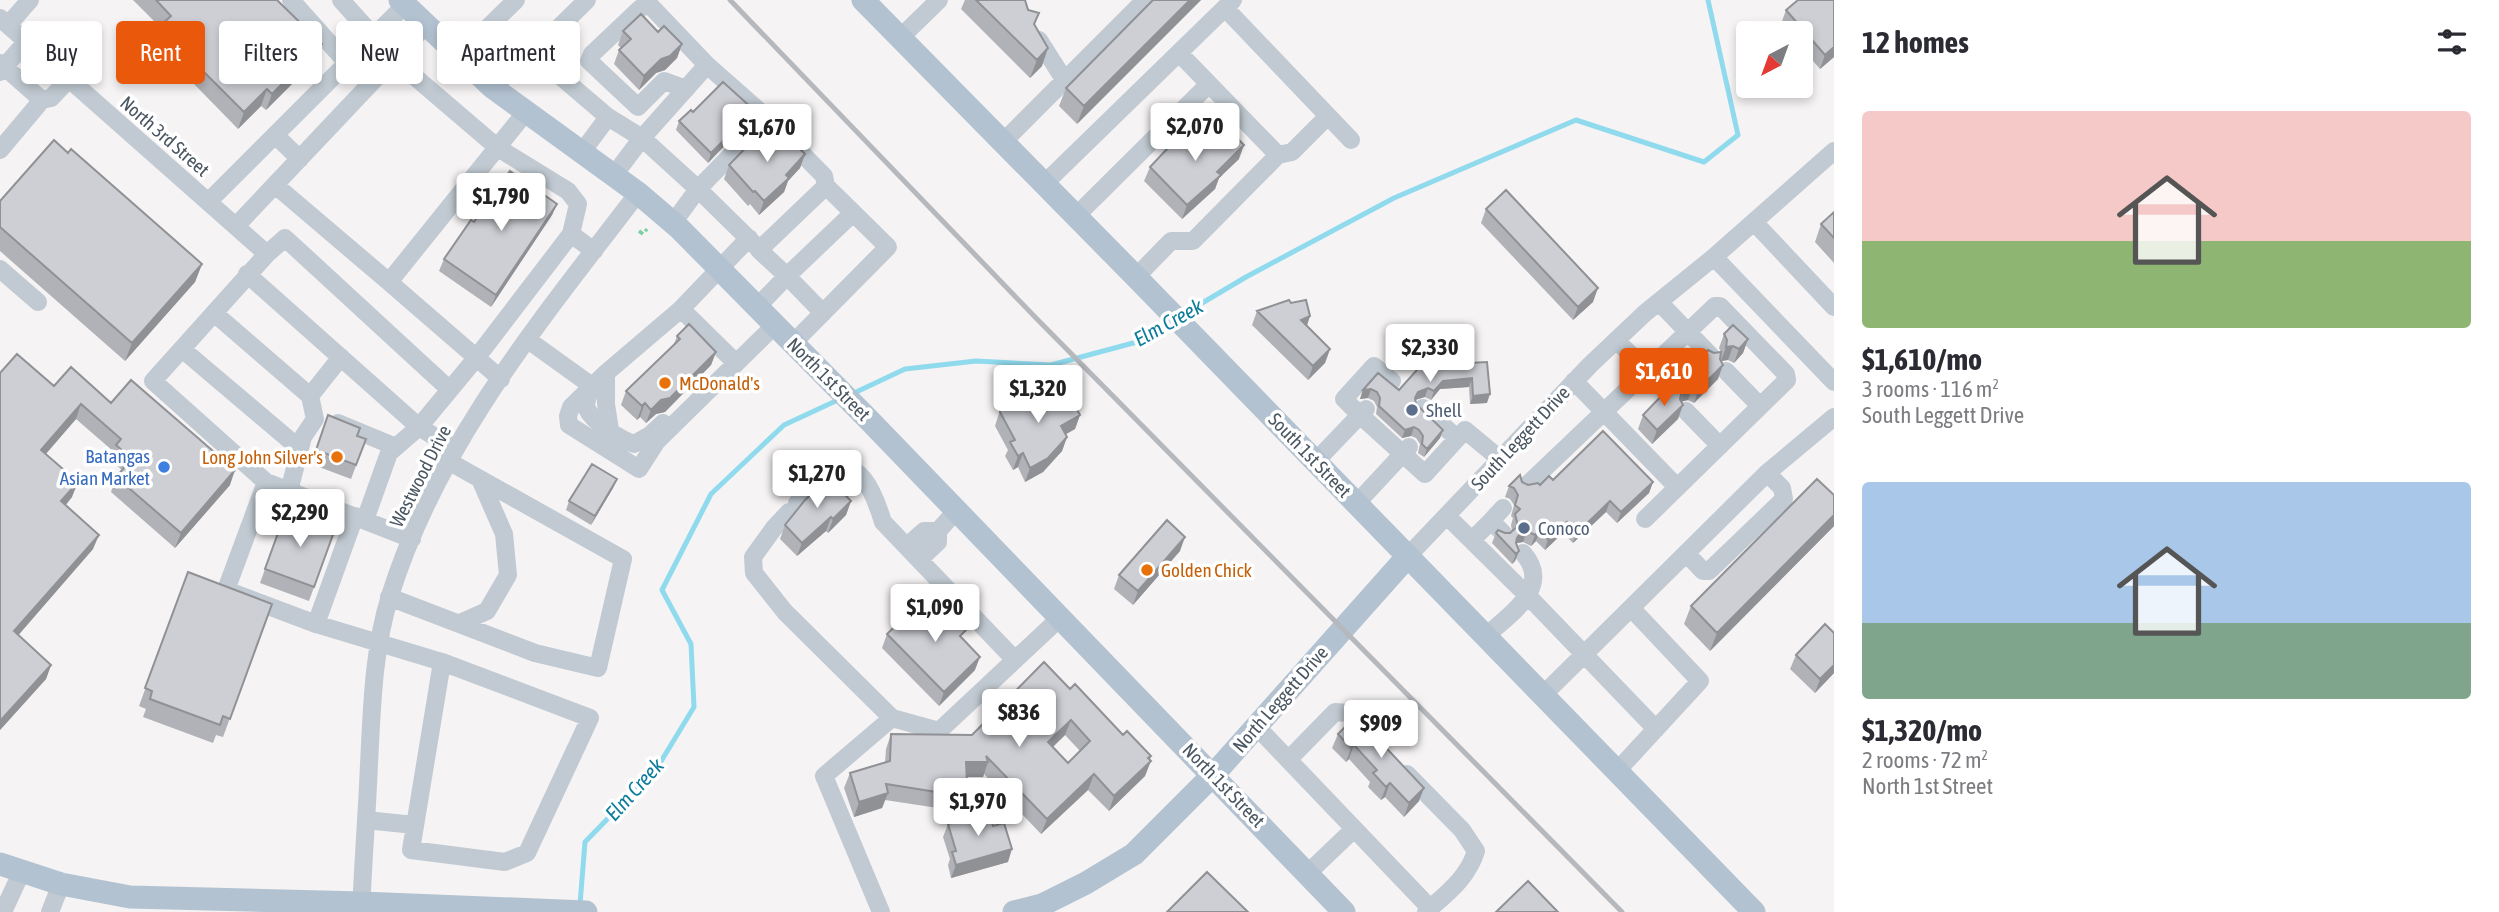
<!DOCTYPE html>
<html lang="en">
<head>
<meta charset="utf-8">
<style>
	body { margin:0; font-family:"Asap Condensed",sans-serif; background:#f2f2f3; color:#2b2b33; height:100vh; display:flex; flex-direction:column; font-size:26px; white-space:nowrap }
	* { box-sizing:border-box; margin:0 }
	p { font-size:23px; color:#7c7c81 }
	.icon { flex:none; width:38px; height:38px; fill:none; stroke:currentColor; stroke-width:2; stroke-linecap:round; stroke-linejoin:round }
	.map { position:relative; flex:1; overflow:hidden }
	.sheet { display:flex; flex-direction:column; background:#fff; width:665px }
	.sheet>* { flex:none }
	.hud { position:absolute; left:21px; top:21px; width:665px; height:63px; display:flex; gap:14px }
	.needle { width:46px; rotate:221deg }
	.controls { position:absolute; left:1736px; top:21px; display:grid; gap:14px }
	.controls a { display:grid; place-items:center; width:77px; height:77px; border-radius:7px; background:#fff; box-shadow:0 4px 10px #0003; font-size:35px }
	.price { position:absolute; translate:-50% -60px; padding:0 16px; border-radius:7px; background:#fff; color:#222; font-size:23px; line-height:46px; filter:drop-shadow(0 2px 4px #0008) }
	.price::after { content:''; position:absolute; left:50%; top:42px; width:21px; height:16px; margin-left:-10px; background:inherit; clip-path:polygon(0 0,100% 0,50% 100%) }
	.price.selected { background:#ea580c; color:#fff }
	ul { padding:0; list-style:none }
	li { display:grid; align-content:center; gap:14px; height:371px; padding:0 28px }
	li span { display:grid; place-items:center; height:217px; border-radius:7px; color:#555 }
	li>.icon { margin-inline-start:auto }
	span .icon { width:126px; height:126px; fill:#fffc; stroke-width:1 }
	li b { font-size:30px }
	h2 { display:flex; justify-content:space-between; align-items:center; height:84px; padding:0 28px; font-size:30px }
	.chip { padding:0 24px; border-radius:7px; background:#fff; box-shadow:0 4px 10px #0003; font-size:24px; line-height:63px }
	.chip.selected { background:#ea580c; color:#fff }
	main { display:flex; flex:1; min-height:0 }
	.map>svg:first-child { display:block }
</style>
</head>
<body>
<main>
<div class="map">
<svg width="1834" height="912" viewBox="0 0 1834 912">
	<rect width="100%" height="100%" fill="#f5f3f3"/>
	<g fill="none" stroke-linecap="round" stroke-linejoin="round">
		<path stroke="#90daee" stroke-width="5" d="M1182 315 1246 277 1394 198 1576 120 1704 162 1738 135 1708 0
			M852 394 905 369 976 361 1051 365 1137 342 1171 322
			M580 904 585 842 657 768 694 707 691 644 662 590 711 494 784 425 840 399"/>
		<path stroke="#7ad0a6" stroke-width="3.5" stroke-dasharray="5 3.5" stroke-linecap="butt" d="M639 231 643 234 647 229"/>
		<path stroke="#c1cad2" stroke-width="18" d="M291 0 348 64
			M341 0 394 59 498 148 568 191 578 204 571 234
			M645 0 707 65
			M647 2 592 54 589 61 638 107 664 81 686 89
			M1225 8 1351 140
			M0 18 267 254 153 381 266 482 412 539
			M8 25 30 0
			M900 38 939 0
			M1039 40 1065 81
			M533 53 587 0
			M458 57 516 0
			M0 63 42 100 51 98 69 79
			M0 72 26 42
			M492 87 533 53 608 117
			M276 136 300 159
			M1003 142 1145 0
			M0 150 42 100
			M582 152 608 117 642 138 707 65 767 118
			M1278 155 1292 152 1328 116
			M614 175 642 138 698 189 767 118 824 176 826 186
			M275 185 389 282
			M1043 185 1233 0
			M208 202 405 5
			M1075 217 1209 84
			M1754 222 1834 307
			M673 223 698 189 757 247
			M236 226 426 25
			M749 238 681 309 606 373 571 407 568 416 569 425 639 469 657 441 775 325
			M267 254 285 238 449 389
			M1714 257 1834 382
			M0 269 38 302
			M247 274 419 427 477 357 571 234 594 251
			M1136 277 1171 241H1193L1278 155 1179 53
			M1659 302 1711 356
			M757 307 787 276 759 250 826 186 888 247 793 343
			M681 309 736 363
			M214 313 310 396
			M823 313 787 276 853 213
			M528 340 592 386
			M1616 340 1671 395
			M182 349 300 449
			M1726 371 1760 406
			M606 373V404L610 430
			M501 379 389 282 525 113
			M1574 381 1677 487
			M592 386C590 393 584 402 587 409 593 422 621 440 634 444L650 435 663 423
			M1423 408 1457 438
			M1366 409 1360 415 1344 399 1374 366 1392 381
			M1686 411 1720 446
			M338 423 396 447
			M1316 461 1360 415 1425 474 1465 430 1500 459
			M266 482 226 590 316 624 442 662 590 718 527 853 505 862 411 850 442 662
			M1527 485 1715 306H1720L1786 374 1787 380 1645 519
			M289 491 303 437 315 419 310 396 341 357
			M797 503C806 494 815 484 824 476 859 449 875 496 883 522L1015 660
			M1357 503 1409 447
			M789 512 774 528 753 557 754 573 785 612 892 718 939 731 1061 617
			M1447 516 1528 596 1656 729
			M365 520 389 453 419 427 455 449
			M1491 521 1503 508
			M1472 540 1491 521 1503 533
			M907 546 924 531H938
			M1686 553 1703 571H1709L1784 499 1782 488 1767 473
			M1408 556 1590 365 1645 313 1714 257 1834 151
			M920 559 938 542V531L957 510
			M389 597 535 653 598 668 623 559 448 461
			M460 623 487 611 508 575 504 534 480 479
			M316 624 355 516
			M1486 636C1510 614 1553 587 1523 553
			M1543 695 1767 473 1834 417
			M1256 726 1430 908
			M1289 759 1335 712 1350 713 1371 735
			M1617 771 1700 681 1632 609
			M1407 774 1462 830 1476 851C1468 878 1446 894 1426 912
			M366 820 414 825
			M1308 873 1354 829
			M3 912 22 871
			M50 912 61 884
			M361 912C363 863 367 813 369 764 372 708 373 650 390 596 437 444 543 317 638 193
			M881 912 824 776 892 718"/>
		<path stroke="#b3c2d1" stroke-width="23" d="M400 0 492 87 638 193 679 228 870 421 1344 912
			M863 0 1136 277 1754 912
			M0 864 61 884 130 897 362 903 586 912
			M1014 912 1042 905 1086 883 1134 854 1214 774 1408 556"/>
		<path stroke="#b5b8bd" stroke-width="5" d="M730 0 1035 317 1622 912"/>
	</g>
	<path fill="#b0b2b7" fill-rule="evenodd" d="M133 0H277L316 60 266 110 261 106 238 129 154 43 160 27Z
		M965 0H1025L1035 24 1042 66 1030 78 961 9Z
		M1153 0H1201L1077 124 1059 106 1066 88Z
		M1786 10 1834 57 1820 69 1801 47V33H1789L1781 24Z
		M623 31 658 32 682 44 677 58 665 70 656 73 639 90 614 64 619 50 621 48 618 45Z
		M693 112 750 119 708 163 676 130 679 121Z
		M776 142 805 154 800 168 788 181 784 192 759 215 750 204 748 206 724 179 729 165 759 143Z
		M1195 144 1239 159 1219 178 1215 189 1182 219 1144 181 1150 167Z
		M68 153 202 264 195 282 125 361 0 251V201Z
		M557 204 552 215 491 307 439 271 444 259 474 222Z
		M1486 209 1593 302 1573 320 1481 223Z
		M1834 212V263L1815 242 1821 224Z
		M1291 303 1310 316 1307 326 1330 349 1325 363 1308 380 1252 325 1257 311Z
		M1724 334 1748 339 1743 353 1734 363 1728 360 1721 361 1718 379 1694 403 1688 400 1681 401 1678 419 1652 444 1638 429 1643 415 1674 392 1681 391 1679 387 1684 373 1714 353 1721 352 1719 348Z
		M677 336 716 352 711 365 665 412 656 414 646 423 640 417 637 420 621 405 626 391 674 344Z
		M1423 339 1469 363 1487 403 1470 404 1469 387 1440 389 1431 400 1425 397 1415 400 1416 404 1443 430 1440 438 1424 457 1418 453 1420 444 1416 438 1411 436 1402 438 1376 414 1377 407 1374 401 1368 398 1360 399 1363 390 1378 373 1399 390 1422 365 1420 347Z
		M0 373 54 386 111 403 230 485 175 548 111 492 116 477 122 470 110 460 113 451 76 419 46 454 72 497 66 505 93 549 18 635 51 665 46 679 0 730Z
		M1031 395 1041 401 1065 402 1080 415 1075 429 1065 434 1067 437 1062 451 1043 472 1025 482 1018 467 1013 470 1005 456 1008 450 995 426 1001 407Z
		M328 415 357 436 366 439 351 479 311 464Z
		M617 479 613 488 591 525 566 510 569 501Z
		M1553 480 1653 482 1649 493 1617 523 1606 512 1573 543 1563 533 1545 550 1536 541 1531 546 1523 542 1517 543 1516 545 1519 551 1515 561 1512 564 1492 543 1496 533H1510L1512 531 1511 525 1513 518 1511 516 1514 505 1510 499 1505 497 1509 486 1522 482 1528 485H1540Z
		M1834 495V526L1710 651 1684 624 1691 606Z
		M851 501 846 515 828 533 826 531 797 556 780 539 785 525Z
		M286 511 335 529 309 601 260 583Z
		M1180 551 1133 605 1114 589 1119 575Z
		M188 572 272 604 223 737 216 735 213 743 143 717 146 709 139 706Z
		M1834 633V673L1815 693 1790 669 1796 655Z
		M887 634 963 639 975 670 939 706 882 648Z
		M1070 689 1123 735 1151 756 1145 776 1109 811 1088 790 1041 834 984 774 983 777H967V783L961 798 940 802 938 808 885 800 882 808 854 817 844 788 850 773 885 763 886 749 891 734 972 735ZM1065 735 1080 751 1068 763 1053 747Z
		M1356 716 1419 801 1404 817 1385 797 1381 800 1368 787 1370 782 1349 759 1346 762 1332 748 1338 734Z
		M948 824 993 826 1008 862 951 878 948 865 950 859 943 837Z"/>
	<path fill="#909195" d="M1190 0H1201L1077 124 1084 106Z
		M322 44 316 60 266 110 272 94Z
		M682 44 677 58 665 70 656 73 639 90 644 76 661 59Z
		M1834 47V57L1820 69 1825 55Z
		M1048 48 1042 66 1030 78 1037 60Z
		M267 89 261 106 238 129 244 112Z
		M754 110 750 119 708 163 711 153Z
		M1244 145 1239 159 1219 178 1215 189 1182 219 1187 205 1217 172Z
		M805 154 800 168 788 181 784 192 759 215 764 201Z
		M557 204 552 215 491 307 496 295Z
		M202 264 195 282 125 361 132 343Z
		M1598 288 1593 302 1573 320 1578 307Z
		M1310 316 1305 330 1301 320Z
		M1748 339 1743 353 1734 363 1739 349Z
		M1733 346 1728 360 1721 361 1726 347Z
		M1330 349 1325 363 1308 380 1313 366Z
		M716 352 711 365 665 412 656 414 646 423 651 410Z
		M1723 365 1718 379 1694 403 1699 389Z
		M1472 378 1469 387 1440 389 1431 400 1434 391 1443 381Z
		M1693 386 1688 400 1680 402 1685 388Z
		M1428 388 1425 397 1415 400 1412 406 1418 392Z
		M1371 389 1368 398 1360 399 1363 390Z
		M1490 394 1487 403 1470 404 1473 396Z
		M645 403 640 417 637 420 642 406Z
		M81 404 76 419 36 465 41 450Z
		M1683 405 1678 419 1652 444 1657 430Z
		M1080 415 1075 429 1056 440 1061 426Z
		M1414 427 1411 436 1402 438 1405 430Z
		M1443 430 1440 438 1424 457 1427 449Z
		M1067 437 1062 451 1043 472 1025 482 1030 468Z
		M1023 453 1018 467 1013 470 1018 456Z
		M235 470 230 485 175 548 181 533Z
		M617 479 613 488 591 525 595 516Z
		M78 482 72 497 56 516 61 501Z
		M1653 482 1649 493 1617 523 1621 512Z
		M851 501 846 515 828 533 833 519Z
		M1610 501 1606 512 1573 543 1577 533Z
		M1834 515V526L1710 651 1717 633Z
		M831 517 826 531 797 556 802 543Z
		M1567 522 1563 533 1545 550 1548 539Z
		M1540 530 1536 541 1531 546 1535 535Z
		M1527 531 1523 542 1517 543 1513 548 1517 538 1521 532Z
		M99 535 93 549 9 646 14 631Z
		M1185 537 1180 551 1133 605 1138 591Z
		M1519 551 1515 561 1512 564 1516 554Z
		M980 657 975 670 939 706 944 692Z
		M51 665 46 679 0 730V721Z
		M1834 665V673L1815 693 1820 679Z
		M1071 720 1065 735 1042 757 1048 742Z
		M1354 745 1349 759 1346 762 1351 748Z
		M1151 756 1148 763 1151 761 1145 776 1109 811 1114 796Z
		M966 762H988L983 777H961Z
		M1094 774 1088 790 1041 834 1047 819Z
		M967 783 961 798 940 802 944 788Z
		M1390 783 1385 797 1381 800 1386 787Z
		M1424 788 1419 801 1404 817 1409 803Z
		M888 793 882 808 854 817 859 802Z
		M1012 849 1008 862 951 878 956 865Z"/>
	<path fill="#cdcfd5" stroke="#909195" stroke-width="2" fill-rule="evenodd" d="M156 0H277L322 44 272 94 267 89 244 112 159 27 171 16Z
		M976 0H1025L1028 10 1039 13 1034 24 1048 48 1037 60Z
		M1153 0H1190L1084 106 1066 88Z
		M1798 0H1834V47L1825 55 1786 10Z
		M641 14 658 32 664 26 682 44 670 56 661 59 644 76 619 50 631 39 623 31Z
		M723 82 754 110 711 153 679 121 691 110 693 112Z
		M1212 127 1223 139 1230 131 1244 145 1217 172 1221 175 1187 205 1150 167 1183 132 1195 144Z
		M769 134 776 142 785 134 805 154 786 175 789 178 764 201 755 191 753 192 729 165 755 138 759 143Z
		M54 140 68 153 71 149 202 264 132 343 0 227V201Z
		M510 171 557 204 496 295 444 259 471 220 474 222Z
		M1506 190 1598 288 1578 307 1486 209Z
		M1834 212V238L1821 224Z
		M1289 300 1291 303 1306 300 1310 316 1301 320 1330 349 1313 366 1257 311Z
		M689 324 716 352 670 398 661 400 651 410 645 403 642 406 626 391 680 339 677 336Z
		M1733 325 1748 339 1739 349 1733 346 1726 347 1727 340 1724 334Z
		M1456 336 1467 347 1469 363 1487 362 1490 394 1473 396 1472 378 1443 381 1434 391 1428 388 1418 392 1415 398 1416 404 1443 430 1427 449 1422 444 1423 436 1419 430 1414 427 1405 430 1379 406 1380 398 1377 392 1371 389 1363 390 1378 373 1399 390 1425 361 1423 339Z
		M1708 350 1714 353 1721 352 1720 359 1723 365 1699 389 1693 386 1685 388 1687 379 1684 373Z
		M17 354 54 386 71 367 111 403 131 380 235 470 181 533 116 477 132 459 116 445 121 439 81 404 41 450 78 482 61 501 99 535 14 631 51 665 0 721V373Z
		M1668 389 1674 392 1682 390 1680 399 1683 405 1657 430 1643 415Z
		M1028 391 1031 395 1037 392 1041 401 1057 392 1065 402 1071 399 1080 415 1061 426 1067 437 1048 458 1030 468 1023 453 1018 456 1010 442 1015 440 1000 412 1001 407Z
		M328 415 360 428 357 436 366 439 356 465 316 450Z
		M1603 431 1653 482 1621 512 1610 501 1577 533 1567 522 1548 539 1540 530 1535 535 1527 531 1521 532 1517 538 1516 543 1519 551 1516 554 1496 533 1498 530 1505 533H1510L1518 526 1515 514 1520 509 1515 505 1518 495 1514 488 1509 486 1520 475 1522 482 1528 485 1538 483 1540 485 1549 476 1553 480Z
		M592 464 617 479 595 516 569 501Z
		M829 478 851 501 833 519 831 517 802 543 785 525 805 500Z
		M1817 479 1834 495V515L1717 633 1691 606Z
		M286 511 335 529 314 587 265 569Z
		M1167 520 1185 537 1138 591 1119 575Z
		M188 572 272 604 230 719 223 716 220 725 150 699 152 691 145 688Z
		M924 598 945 620 950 614 966 630 960 636 980 657 944 692 887 634Z
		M1825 624 1834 633V665L1820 679 1796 655Z
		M1044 662 1070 689 1075 684 1123 735 1127 731 1151 756 1148 758 1151 761 1114 796 1094 774 1047 819 986 756 988 762H966L967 783 944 788 943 793 886 784 888 793 859 802 850 773 890 761 891 734 972 735ZM1071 720 1090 741 1068 763 1048 742Z
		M1356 716 1424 788 1409 803 1390 783 1386 787 1373 773 1377 770 1354 745 1351 748 1338 734Z
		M989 812 993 826 1004 823 1012 849 956 865 952 852 956 851 948 824Z
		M1207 872 1248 912H1167Z
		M1528 881 1558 912H1496Z"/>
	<g fill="#e8710a" stroke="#fff" stroke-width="2.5">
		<circle cx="665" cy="383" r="7"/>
		<circle cx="337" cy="457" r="7"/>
		<circle cx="1147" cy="570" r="7"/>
	</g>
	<g fill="#5c6f8a" stroke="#fff" stroke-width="2.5">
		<circle cx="1412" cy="410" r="7"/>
		<circle cx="1524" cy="528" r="7"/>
	</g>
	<circle fill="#3f7fe0" stroke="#fff" stroke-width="2.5" cx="164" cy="467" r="7"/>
	<g text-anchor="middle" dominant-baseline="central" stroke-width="7" stroke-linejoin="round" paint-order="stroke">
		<g font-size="19" fill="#4a5661" stroke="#fff">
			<text transform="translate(165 136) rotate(41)">North 3rd Street</text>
			<text transform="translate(829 379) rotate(45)">North 1st Street</text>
			<text transform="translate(1520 438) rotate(-47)">South Leggett Drive</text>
			<text transform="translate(1310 455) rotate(46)">South 1st Street</text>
			<text transform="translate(420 476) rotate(-63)">Westwood Drive</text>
			<text transform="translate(1280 699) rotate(-49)">North Leggett Drive</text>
			<text transform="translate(1224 785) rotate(46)">North 1st Street</text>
		</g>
		<g font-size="19" fill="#c56008" stroke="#fff" text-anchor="start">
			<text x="679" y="383">McDonald's</text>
			<text x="323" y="457" text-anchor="end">Long John Silver's</text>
			<text x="1161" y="570">Golden Chick</text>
		</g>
		<g font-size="19" fill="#4e5e75" stroke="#fff" text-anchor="start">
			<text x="1426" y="410">Shell</text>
			<text x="1538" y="528">Conoco</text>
		</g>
		<g font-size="19" fill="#366cbe" stroke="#fff" text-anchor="end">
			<text x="150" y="456">Batangas<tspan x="150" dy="22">Asian Market</tspan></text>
		</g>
		<g font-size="21" font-style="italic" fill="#0c7c9b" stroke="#fff">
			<text transform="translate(1168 322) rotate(-29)">Elm Creek</text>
			<text transform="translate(634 789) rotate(-48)">Elm Creek</text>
		</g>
	</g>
</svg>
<div class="controls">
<a><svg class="needle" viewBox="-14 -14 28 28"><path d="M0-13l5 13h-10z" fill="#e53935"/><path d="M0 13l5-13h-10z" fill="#7c7c81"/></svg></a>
</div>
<b class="price" style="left:1195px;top:163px">$2,070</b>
<b class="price" style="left:767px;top:164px">$1,670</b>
<b class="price" style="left:501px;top:233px">$1,790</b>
<b class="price" style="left:1430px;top:384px">$2,330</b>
<b class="price selected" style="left:1664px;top:408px">$1,610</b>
<b class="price" style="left:1038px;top:425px">$1,320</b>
<b class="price" style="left:817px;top:510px">$1,270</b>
<b class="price" style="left:300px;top:549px">$2,290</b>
<b class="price" style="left:935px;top:644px">$1,090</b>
<b class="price" style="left:1019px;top:749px">$836</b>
<b class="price" style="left:1381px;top:760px">$909</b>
<b class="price" style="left:978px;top:838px">$1,970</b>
<div class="hud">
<a class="chip">Buy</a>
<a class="chip selected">Rent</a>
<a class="chip">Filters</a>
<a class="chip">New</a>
<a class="chip">Apartment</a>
</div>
</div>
<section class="sheet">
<h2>12 homes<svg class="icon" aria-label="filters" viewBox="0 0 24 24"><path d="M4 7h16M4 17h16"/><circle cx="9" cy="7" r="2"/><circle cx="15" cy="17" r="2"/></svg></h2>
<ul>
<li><span style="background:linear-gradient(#f6c9c9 60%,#8fb573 0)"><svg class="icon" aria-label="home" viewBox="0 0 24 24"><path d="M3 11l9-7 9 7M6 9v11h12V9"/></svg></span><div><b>$1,610/mo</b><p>3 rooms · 116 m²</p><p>South Leggett Drive</p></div></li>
<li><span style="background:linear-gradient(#a9c7e8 65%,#7fa58c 0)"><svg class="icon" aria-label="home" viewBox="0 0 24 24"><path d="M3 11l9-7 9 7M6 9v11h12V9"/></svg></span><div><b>$1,320/mo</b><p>2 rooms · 72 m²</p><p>North 1st Street</p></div></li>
</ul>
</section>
</main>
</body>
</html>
